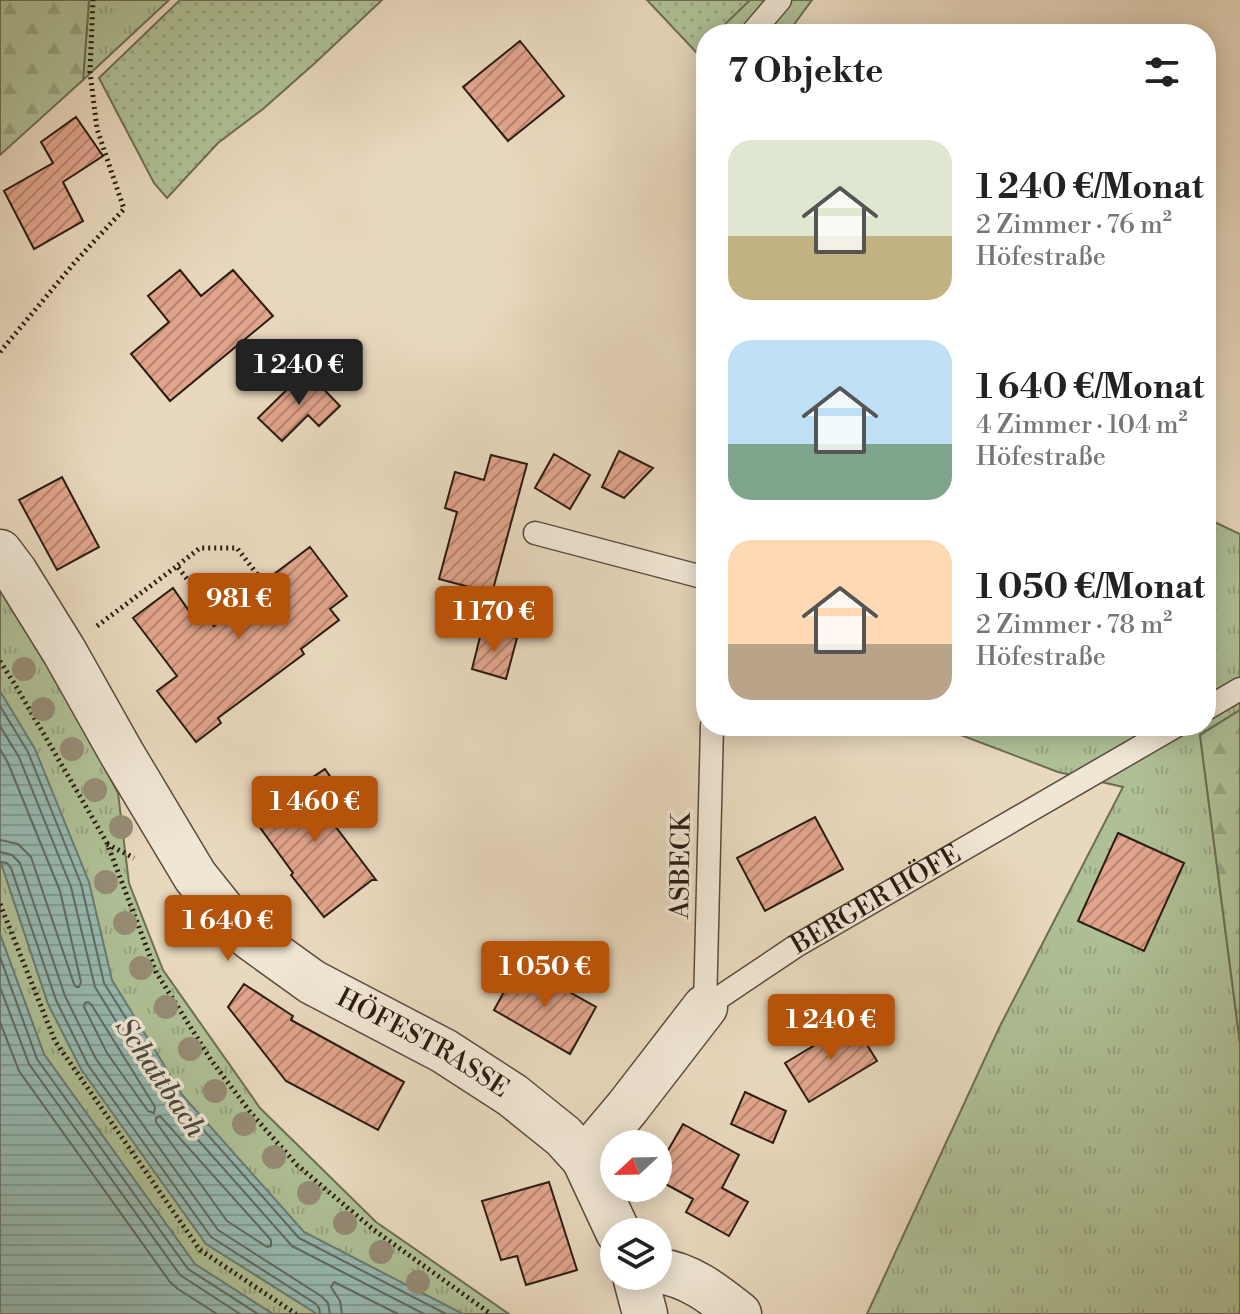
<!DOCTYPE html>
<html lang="de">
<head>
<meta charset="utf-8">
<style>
	body { margin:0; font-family:"Libre Bodoni",serif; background:#f6f6f6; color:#222; height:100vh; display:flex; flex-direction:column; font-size:30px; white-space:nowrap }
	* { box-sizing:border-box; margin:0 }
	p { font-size:26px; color:#767676 }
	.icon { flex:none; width:44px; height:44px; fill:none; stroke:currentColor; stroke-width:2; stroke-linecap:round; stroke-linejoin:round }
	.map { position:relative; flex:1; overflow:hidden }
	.side { position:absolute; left:696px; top:24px; width:520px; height:712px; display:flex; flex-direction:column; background:#fff; border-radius:32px; box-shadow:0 4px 20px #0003 }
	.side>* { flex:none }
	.needle { width:52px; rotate:248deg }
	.tools { position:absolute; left:600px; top:1130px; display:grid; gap:16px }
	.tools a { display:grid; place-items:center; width:72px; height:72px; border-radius:50%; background:#fff; box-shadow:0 4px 20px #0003; font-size:40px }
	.price { position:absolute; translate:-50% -68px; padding:0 18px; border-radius:8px; background:#b45309; color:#fff; font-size:26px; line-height:52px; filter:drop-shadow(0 2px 4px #0008) }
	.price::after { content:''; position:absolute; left:50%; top:48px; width:24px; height:18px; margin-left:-12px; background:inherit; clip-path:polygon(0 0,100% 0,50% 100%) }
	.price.active { background:#222; color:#fff }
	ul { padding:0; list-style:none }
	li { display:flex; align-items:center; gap:24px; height:200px; padding:0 32px }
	li span { display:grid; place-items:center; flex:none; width:224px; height:160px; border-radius:24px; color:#555 }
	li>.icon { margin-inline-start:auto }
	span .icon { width:96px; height:96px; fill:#fffc; stroke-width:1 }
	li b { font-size:34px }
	h2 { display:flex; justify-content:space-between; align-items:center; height:96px; padding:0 32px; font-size:34px }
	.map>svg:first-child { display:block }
</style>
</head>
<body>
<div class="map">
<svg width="1240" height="1314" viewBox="0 0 1240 1314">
	<defs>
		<pattern id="grass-tufts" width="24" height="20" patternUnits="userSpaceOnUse" patternTransform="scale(2)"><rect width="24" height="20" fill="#afc096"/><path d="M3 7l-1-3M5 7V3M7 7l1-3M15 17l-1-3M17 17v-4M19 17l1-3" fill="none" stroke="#97a480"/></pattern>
		<pattern id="forest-firs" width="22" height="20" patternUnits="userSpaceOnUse" patternTransform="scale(2)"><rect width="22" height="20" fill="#afc096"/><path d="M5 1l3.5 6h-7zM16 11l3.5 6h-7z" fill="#97a480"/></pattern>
		<pattern id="garden-dots" width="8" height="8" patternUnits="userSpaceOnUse" patternTransform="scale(2)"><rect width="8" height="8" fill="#afc096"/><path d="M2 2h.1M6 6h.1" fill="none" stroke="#97a480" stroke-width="1.8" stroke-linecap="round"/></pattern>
		<pattern id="water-rules" width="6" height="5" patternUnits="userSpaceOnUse" patternTransform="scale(2)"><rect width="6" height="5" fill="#97bab2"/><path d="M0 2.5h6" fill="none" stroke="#829f98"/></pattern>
		<pattern id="building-hatch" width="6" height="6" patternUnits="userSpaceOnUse" patternTransform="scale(2)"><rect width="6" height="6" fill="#e1a48c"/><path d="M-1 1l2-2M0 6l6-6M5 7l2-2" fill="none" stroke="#b78571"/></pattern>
	</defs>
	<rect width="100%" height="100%" fill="#e8d8bd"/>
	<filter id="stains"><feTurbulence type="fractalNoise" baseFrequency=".0025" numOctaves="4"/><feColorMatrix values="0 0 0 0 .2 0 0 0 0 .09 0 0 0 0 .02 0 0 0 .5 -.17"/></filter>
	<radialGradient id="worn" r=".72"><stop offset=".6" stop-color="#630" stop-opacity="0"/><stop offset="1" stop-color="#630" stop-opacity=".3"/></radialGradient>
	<path fill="url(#grass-tufts)" stroke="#6d6e54" stroke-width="2" d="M89 0H169L83 80Z
		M749 0H812L787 34H714Z
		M1206 518 1240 534V710L1200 735 1240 1043V1314H867L999 1028 1123 787 1058 772 937 726H1206Z
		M0 583 21 611 118 793 129 883 163 970 260 1108 376 1222 509 1314H0Z"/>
	<path fill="url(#forest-firs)" stroke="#6d6e54" stroke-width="2" d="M0 0H89L83 80 0 155Z
		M1240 710V1043L1200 735Z"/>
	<path fill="url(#garden-dots)" stroke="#6d6e54" stroke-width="2" d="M180 0H382L315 63 263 109 218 143 167 198 154 183 99 78Z
		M647 0H750L715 34H706V43L696 52Z"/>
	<path fill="url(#water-rules)" stroke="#6c7b72" stroke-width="2" d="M0 691 35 749 89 882 112 980 183 1096 304 1232 463 1314H317L206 1244 81 1069 48 1004 0 860Z
		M0 934 44 1054 195 1264 273 1314H0Z"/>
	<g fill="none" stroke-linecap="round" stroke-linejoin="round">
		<path stroke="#616b62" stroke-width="2" d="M0 706 28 752 81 884 104 983 177 1100 299 1238 446 1314
			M0 726 19 757 71 887 95 987 168 1106 292 1246 424 1314
			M0 749 8 763 60 891 81 982 79 987H76L74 984 31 857 18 844 0 840
			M0 852 12 855 20 863 65 996 96 1059 218 1230 321 1296 328 1303 330 1314
			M0 862 7 863 11 868 56 1000 88 1065 211 1237 316 1304 319 1308 320 1314
			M0 957 37 1059 188 1269 258 1314
			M0 987 29 1064 180 1275 240 1314
			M88 1002 91 1004 155 1107 154 1113 148 1111 107 1053 84 1007 85 1003Z
			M0 1022 19 1071 170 1282 178 1289 217 1314
			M160 1116 271 1240V1246L267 1247 227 1221 156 1122V1118Z
			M342 1314 340 1301 331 1287 334 1282 398 1314"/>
	</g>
	<path fill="url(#building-hatch)" stroke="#2b1c12" stroke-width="2" d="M520 41 564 96 508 141 463 87Z
		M76 117 103 156 63 182 83 221 34 249 4 191 53 163 41 142Z
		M180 270 201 296 233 270 273 316 170 401 131 354 169 322 148 296Z
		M306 371 340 406 319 426 308 415 282 441 258 418Z
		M619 451 653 468 624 498 602 487Z
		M554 454 590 475 570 509 535 488Z
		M491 455 527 464 492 593 439 579 457 512 445 508 455 472 484 480Z
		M62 477 99 547 57 570 19 500Z
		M310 547 347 596 330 609 339 620 301 649 304 654 218 718 221 723 196 742 157 691 177 676 133 618 173 588 189 611 198 604 214 626 260 591 257 587Z
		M482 629 517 638 506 679 472 669Z
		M325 769 343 795 323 810 376 880H372L324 917 291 875 293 873 253 818Z
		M815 817 843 869 765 911 737 858Z
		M1118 833 1184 863 1144 951 1078 921Z
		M519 964 596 1007 570 1054 494 1010Z
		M244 984 293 1016 291 1020 404 1082 378 1130 286 1081 228 1007Z
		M853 1022 877 1061 809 1102 785 1063Z
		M745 1092 786 1111 773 1143 731 1124Z
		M683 1124 739 1155 722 1188 748 1202 729 1236 686 1212 693 1199 658 1180V1168Z
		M549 1182 577 1270 526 1285 517 1256 501 1260 482 1201Z"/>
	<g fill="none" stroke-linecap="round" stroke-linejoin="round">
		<g stroke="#5a4b3d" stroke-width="25">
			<g id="service">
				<path d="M751 34 780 0"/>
				<path d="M535 533 706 578"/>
				<path d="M1206 709 1240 689"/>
				<path id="s1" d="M705 1007 796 946 1176 726"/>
				<path d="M705 1007 712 726"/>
			</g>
		</g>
		<g stroke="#5a4b3d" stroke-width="47">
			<g id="minor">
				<path id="s2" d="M0 552 15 572 64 651 122 754 195 876 227 916 251 938 312 982 444 1051 512 1095 563 1136 584 1159 618 1232"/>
				<path d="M584 1159 627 1108 705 1007"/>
				<path d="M658 1271C689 1274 715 1295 739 1314"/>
				<path d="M635 1276 645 1314"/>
			</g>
		</g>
		<path stroke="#2b1c12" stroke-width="5" stroke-dasharray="2 4" stroke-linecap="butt" d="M0 352 75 262 124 209 97 129 90 72 93 0
			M178 565 200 548H237L260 578
			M97 626 177 566 220 621
			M0 661 17 688 107 843 156 972 211 1060 251 1113 297 1165 374 1230 491 1314
			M107 844 134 858
			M0 904 55 1041 200 1250 296 1314"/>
		<use href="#service" stroke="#f0e6d4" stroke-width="22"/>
		<use href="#minor" stroke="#f0e6d4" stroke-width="44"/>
	</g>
	<g fill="#968c75">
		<circle cx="24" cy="669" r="12"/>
		<circle cx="43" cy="709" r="12"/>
		<circle cx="72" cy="749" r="12"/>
		<circle cx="95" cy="790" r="12"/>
		<circle cx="121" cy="827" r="12"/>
		<circle cx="106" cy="882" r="12"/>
		<circle cx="125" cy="923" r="12"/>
		<circle cx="141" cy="968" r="12"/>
		<circle cx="166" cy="1007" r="12"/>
		<circle cx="190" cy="1049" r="12"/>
		<circle cx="215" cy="1091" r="12"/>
		<circle cx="244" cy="1124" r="12"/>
		<circle cx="274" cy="1157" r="12"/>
		<circle cx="309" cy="1193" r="12"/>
		<circle cx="345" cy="1223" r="12"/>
		<circle cx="381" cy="1252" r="12"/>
		<circle cx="418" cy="1282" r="12"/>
	</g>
	<g text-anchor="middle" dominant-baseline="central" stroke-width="7" stroke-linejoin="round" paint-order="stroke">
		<g font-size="26" fill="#2b1c12" stroke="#f0e6d4">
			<text transform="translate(681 866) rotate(-89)">ASBECK</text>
			<text stroke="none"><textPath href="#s1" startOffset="202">BERGER HÖFE</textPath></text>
			<text stroke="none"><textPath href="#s2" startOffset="664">HÖFESTRASSE</textPath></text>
		</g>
		<g font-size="28" font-style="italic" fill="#4b4b42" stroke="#f0e6d4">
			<text transform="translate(160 1078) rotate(56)">Schattbach</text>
		</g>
	</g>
	<rect width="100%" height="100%" filter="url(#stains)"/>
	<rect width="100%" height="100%" fill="url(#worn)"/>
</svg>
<div class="tools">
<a><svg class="needle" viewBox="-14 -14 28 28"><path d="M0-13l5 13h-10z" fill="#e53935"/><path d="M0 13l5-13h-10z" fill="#767676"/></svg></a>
<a><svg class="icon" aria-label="layers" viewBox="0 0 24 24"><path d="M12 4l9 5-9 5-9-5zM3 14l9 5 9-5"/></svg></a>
</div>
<b class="price active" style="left:299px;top:407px">1 240 €</b>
<b class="price" style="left:239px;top:641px">981 €</b>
<b class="price" style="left:494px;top:654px">1 170 €</b>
<b class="price" style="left:315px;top:844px">1 460 €</b>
<b class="price" style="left:228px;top:963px">1 640 €</b>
<b class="price" style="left:545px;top:1009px">1 050 €</b>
<b class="price" style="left:831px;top:1062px">1 240 €</b>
<section class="side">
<h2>7 Objekte<svg class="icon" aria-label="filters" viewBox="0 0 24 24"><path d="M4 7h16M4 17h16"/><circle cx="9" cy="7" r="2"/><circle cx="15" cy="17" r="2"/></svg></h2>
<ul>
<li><span style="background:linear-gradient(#dfe7d0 60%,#c2b280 0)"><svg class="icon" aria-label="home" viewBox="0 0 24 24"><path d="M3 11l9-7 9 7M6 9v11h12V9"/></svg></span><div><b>1 240 €/Monat</b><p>2 Zimmer · 76 m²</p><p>Höfestraße</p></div></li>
<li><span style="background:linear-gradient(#bfe0f5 65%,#7fa58c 0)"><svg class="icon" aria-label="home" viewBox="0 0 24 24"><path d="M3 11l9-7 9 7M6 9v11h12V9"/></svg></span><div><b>1 640 €/Monat</b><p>4 Zimmer · 104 m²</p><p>Höfestraße</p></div></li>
<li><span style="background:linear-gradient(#ffd9b3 65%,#b9a48a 0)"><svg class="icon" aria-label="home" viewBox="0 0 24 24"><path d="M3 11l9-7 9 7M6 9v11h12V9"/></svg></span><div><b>1 050 €/Monat</b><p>2 Zimmer · 78 m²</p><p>Höfestraße</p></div></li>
</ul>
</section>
</div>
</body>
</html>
